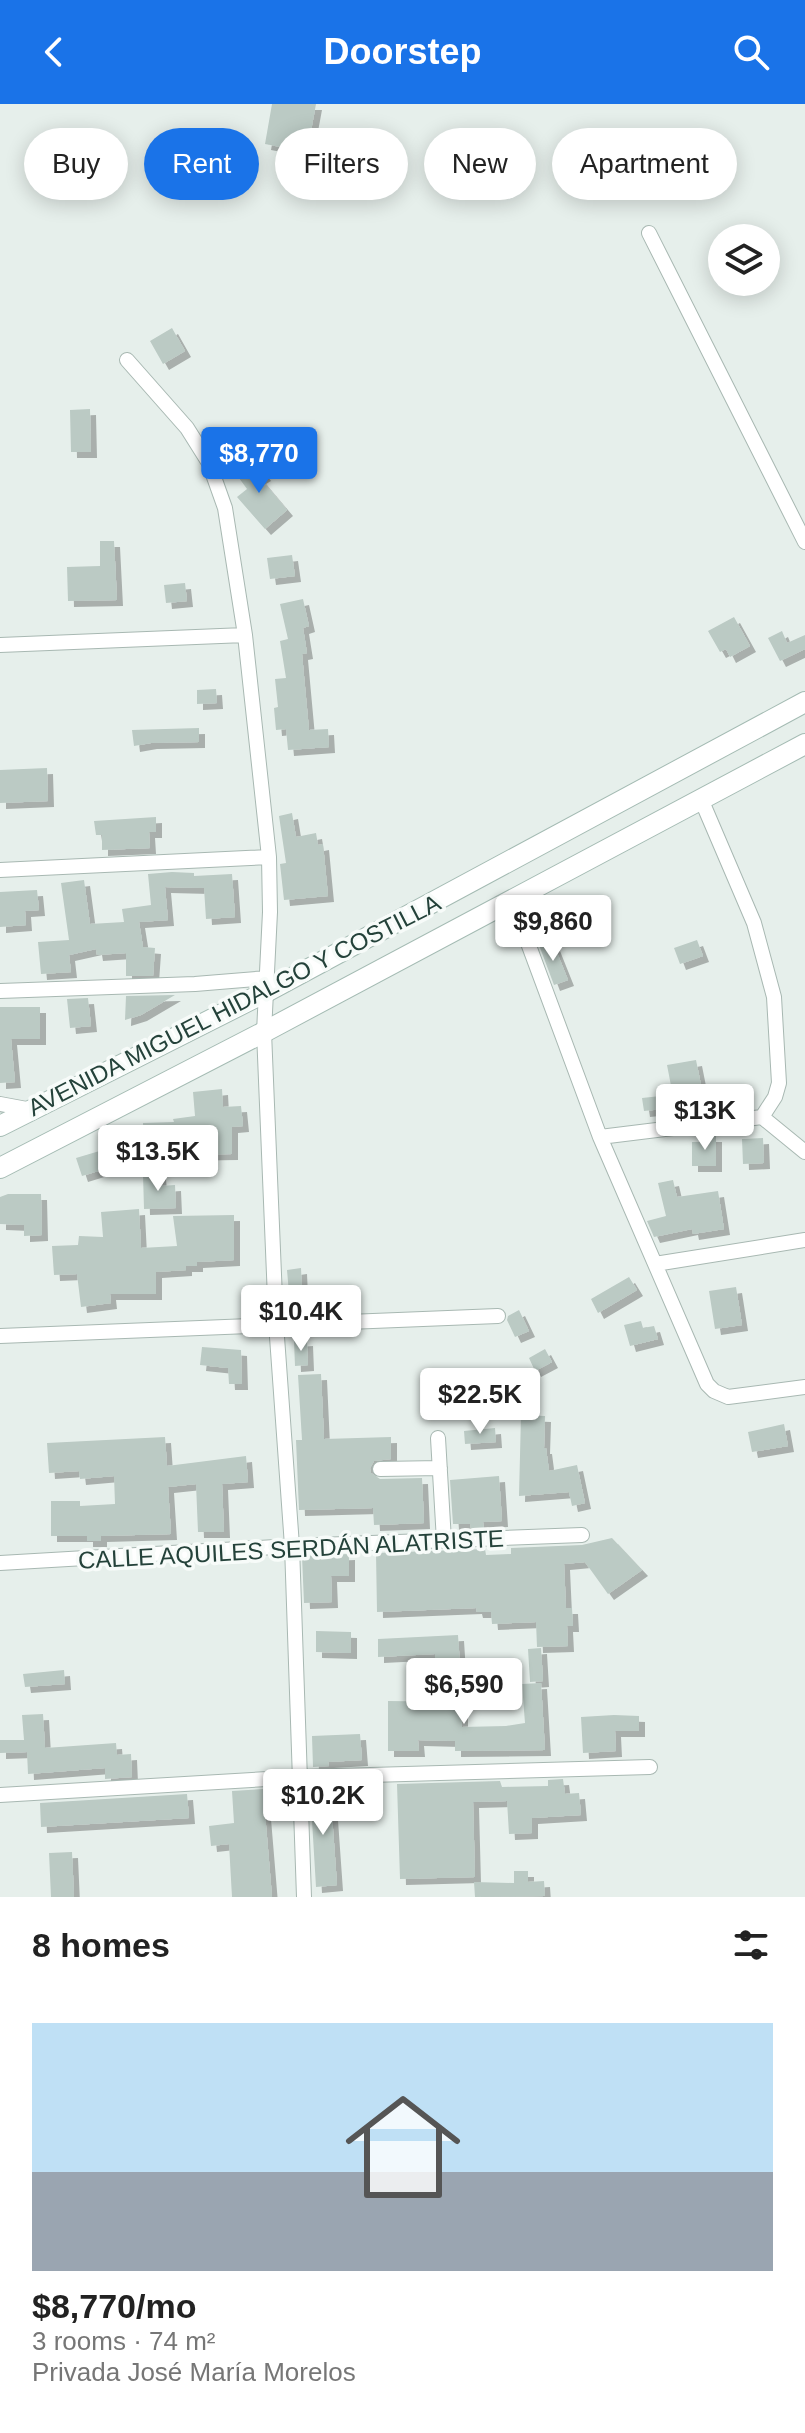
<!DOCTYPE html>
<html lang="en">
<head>
<meta charset="utf-8">
<style>
	body { margin:0; font-family:Helvetica,sans-serif; background:#f2f2f2; color:#222; height:100vh; display:flex; flex-direction:column; font-size:30px; white-space:nowrap }
	* { box-sizing:border-box; margin:0 }
	p { font-size:26px; color:#767676 }
	.icon { flex:none; width:44px; height:44px; fill:none; stroke:currentColor; stroke-width:2; stroke-linecap:round; stroke-linejoin:round }
	.map { position:relative; height:1793px; overflow:hidden }
	.details { display:flex; flex-direction:column; background:#fff; flex:1 }
	.details>* { flex:none }
	.top-card { position:absolute; left:24px; top:24px; width:758px; height:72px; display:flex; gap:16px }
	.fabs { position:absolute; left:708px; top:120px; display:grid; gap:16px }
	.fabs a { display:grid; place-items:center; width:72px; height:72px; border-radius:50%; background:#fff; box-shadow:0 4px 20px #0003; font-size:40px }
	.price { position:absolute; translate:-50% -68px; padding:0 18px; border-radius:8px; background:#fff; color:#222; font-size:26px; line-height:52px; filter:drop-shadow(0 2px 4px #0008) }
	.price::after { content:''; position:absolute; left:50%; top:48px; width:24px; height:18px; margin-left:-12px; background:inherit; clip-path:polygon(0 0,100% 0,50% 100%) }
	.price.selected { background:#1a73e8; color:#fff }
	ul { padding:0; list-style:none }
	li { display:grid; align-content:center; gap:16px; height:424px; padding:0 32px }
	li span { display:grid; place-items:center; height:248px; border-radius:0px; color:#555 }
	li>.icon { margin-inline-start:auto }
	span .icon { width:144px; height:144px; fill:#fffc; stroke-width:1 }
	li b { font-size:34px }
	h2 { display:flex; justify-content:space-between; align-items:center; height:96px; padding:0 32px; font-size:34px }
	.pill { padding:0 28px; border-radius:36px; background:#fff; box-shadow:0 4px 20px #0003; font-size:28px; line-height:72px }
	.pill.selected { background:#1a73e8; color:#fff }
	header { display:flex; justify-content:space-between; align-items:center; height:104px; padding:0 32px; background:#1a73e8; color:#fff; font-size:36px; font-weight:600 }
	.map>svg:first-child { display:block }
</style>
</head>
<body>
<header><svg class="icon" aria-label="back" viewBox="0 0 24 24"><path d="M15 5l-7 7 7 7"/></svg>Doorstep<svg class="icon" aria-label="search" viewBox="0 0 24 24"><circle cx="10" cy="10" r="6"/><path d="M15 15l6 6"/></svg></header>
<div class="map">
<svg width="805" height="1793" viewBox="0 0 805 1793">
	<defs>
		<filter id="shadow"><feDropShadow dx="6" dy="6" stdDeviation="0" flood-color="#0004"/></filter>
	</defs>
	<rect width="100%" height="100%" fill="#e6efeb"/>
	<path fill="#bbcac4" filter="url(#shadow)" d="M272 0H316L307 48 265 40Z
		M172 224 185 247 163 260 150 237Z
		M90 305 91 348H71L70 306Z
		M251 351 265 371 260 374 287 406 265 425 237 393 247 385 239 374 245 370 238 360Z
		M100 437H114L117 496 68 497 67 463 100 462Z
		M292 451 295 472 270 475 267 454Z
		M185 479 187 497 166 499 164 481Z
		M303 495 309 522 303 524 307 549 302 550 309 626 328 625 329 643 288 646 286 625 276 626 274 604 278 603 275 575 286 574 280 537 288 535 280 500Z
		M734 513 750 542 730 553 726 545 720 548 708 527Z
		M782 527 787 539 805 531V545L780 557 768 534Z
		M216 585 217 599 197 600V586Z
		M199 624V638L151 639 134 642 132 626Z
		M47 664 48 697 0 699V666Z
		M292 709 296 733 316 729 318 741 323 740 328 792 284 796 280 760 286 759 279 712Z
		M156 713V728H149L150 744 102 746V731H96L94 717Z
		M172 768 194 769V772L232 770 235 813 206 815 204 784 165 783 168 816 139 818 143 843 155 844 153 872H126V849L97 851 96 845 69 851 71 868 41 870 38 838 69 836 61 779 84 776 90 820 124 818 122 805 151 801 148 770Z
		M37 786 39 806 25 807 26 821 0 823V788Z
		M552 836 568 876 554 881 539 841Z
		M697 836 703 852 680 860 674 844Z
		M175 891 141 911 125 916 126 892Z
		M88 894 91 922 70 924 67 895Z
		M0 903H40V935H11L15 978 0 979Z
		M696 956 702 986 673 992 667 961Z
		M222 985 223 1003 241 1002 243 1022 232 1023V1050L171 1051 169 1034 144 1035 143 1019 174 1018 173 1015 195 1012 193 988Z
		M670 991 672 1004 644 1007 642 994Z
		M700 1032H716V1062H692V1038H700Z
		M763 1034 764 1059 743 1060 742 1035Z
		M113 1043 118 1061 82 1072 76 1054Z
		M160 1069 161 1082 175 1081 176 1104 144 1105 143 1070Z
		M673 1076 677 1093 718 1087 724 1125 693 1130 692 1125 654 1133 647 1117 666 1112 658 1079Z
		M8 1090H41L42 1131 24 1132V1121L0 1120V1093Z
		M139 1105 141 1144 177 1142 173 1112 234 1111V1156L197 1158V1162H186V1166L156 1168V1190H110L111 1199 81 1203 77 1170 54 1171 52 1142 78 1141 79 1132 103 1133 101 1108Z
		M301 1164 302 1185 315 1184 316 1199 290 1201 287 1166Z
		M629 1173 637 1186 598 1209 591 1195Z
		M736 1183 742 1221 715 1225 709 1187Z
		M519 1206 529 1227 515 1233 507 1216 508 1212Z
		M641 1217 643 1224 654 1222 658 1235 630 1242 624 1221Z
		M307 1236 308 1261 295 1262 294 1237Z
		M202 1243 241 1246 242 1280H229L228 1264 200 1261Z
		M545 1245 552 1258 535 1267 529 1254Z
		M321 1270 324 1335 391 1333V1355L374 1357 370 1364 371 1369 380 1375 422 1374 424 1419 374 1421 373 1404 299 1406 296 1336H302L298 1271Z
		M521 1311 545 1312 544 1344H546L549 1367 577 1361 585 1399 572 1402 569 1388 519 1392Z
		M784 1320 788 1342 752 1348 748 1328Z
		M495 1324 496 1338 465 1340 464 1327Z
		M165 1333 167 1362 246 1352 248 1378 222 1380 224 1428H198L196 1380 168 1383 171 1430 101 1432V1437H87V1432H51V1397H80V1402L115 1400 114 1372 80 1375 79 1367 49 1369 47 1339Z
		M499 1372 502 1417 483 1418 484 1425H471L470 1420H453L450 1376Z
		M612 1434 642 1466 608 1490 585 1458 564 1460 566 1504H572L573 1522H567L568 1542 537 1543 536 1518 492 1520 491 1508H477L476 1504 377 1508 376 1449 485 1445 486 1451 511 1450V1444L582 1441Z
		M349 1450V1472H331L332 1498 304 1499 302 1452Z
		M316 1527 351 1528V1549L316 1548Z
		M458 1531 460 1562H435V1550L378 1553V1535Z
		M541 1544 543 1577 530 1578 528 1545Z
		M64 1566 65 1580 25 1583 23 1570Z
		M541 1579 545 1646 455 1647V1637L418 1636 419 1647H388V1597L462 1598V1623L506 1622 525 1619 522 1580Z
		M43 1610 45 1644 116 1639 117 1651 131 1650 132 1673 105 1675V1664L28 1670 27 1648 0 1649V1636H24L22 1611Z
		M614 1611 639 1612V1627H615L616 1647 583 1649 581 1613Z
		M360 1630 362 1656 328 1658 329 1662 313 1663 312 1632Z
		M563 1675 565 1690 579 1689 581 1711 532 1714V1729L509 1730 507 1697 473 1698 475 1773 400 1775 397 1680 500 1677 502 1683 548 1682V1676Z
		M330 1682 337 1781 316 1783 310 1683Z
		M263 1685 272 1793H232L229 1740 211 1742 209 1722 234 1719 232 1687Z
		M187 1690 189 1714 41 1723 40 1699Z
		M72 1748 74 1793H51L49 1749Z
		M514 1767H528V1778L544 1777 545 1792 475 1793 474 1778 514 1779Z"/>
	<g fill="none" stroke-linecap="round" stroke-linejoin="round">
		<g stroke="#a8b8b2" stroke-width="16">
			<path id="street" d="M649 129 805 438
				M127 256 187 324 209 359 225 404 245 531 269 753 270 808 264 928 276 1219 292 1442 304 1793
				M0 541 245 531
				M701 695 754 819 774 893 779 979 775 993 762 1013
				M0 766 269 753
				M512 796 600 1033 707 1280 714 1287 728 1293 805 1283
				M0 887 195 880 267 874
				M0 1000 32 1006
				M600 1033 762 1013 805 1048
				M655 1160 805 1136
				M0 1232 498 1212
				M438 1334 444 1437
				M380 1365 440 1364
				M0 1459 292 1442 582 1431
				M0 1691 301 1673 650 1663"/>
		</g>
		<g stroke="#a4bbb3" stroke-width="22">
			<path id="secondary" d="M0 1022 266 888 805 598
				M0 1064 264 928 805 640"/>
		</g>
		<use href="#street" stroke="#fff" stroke-width="14"/>
		<use href="#secondary" stroke="#fff" stroke-width="20"/>
	</g>
	<g text-anchor="middle" dominant-baseline="central" stroke-width="7" stroke-linejoin="round" paint-order="stroke">
		<g font-size="24" fill="#24423a" stroke="#f7fbf9">
			<text transform="translate(234 901) rotate(-27)">AVENIDA MIGUEL HIDALGO Y COSTILLA</text>
			<text transform="translate(291 1445) rotate(-3)">CALLE AQUILES SERDÁN ALATRISTE</text>
		</g>
	</g>
</svg>
<div class="fabs">
<a><svg class="icon" aria-label="layers" viewBox="0 0 24 24"><path d="M12 4l9 5-9 5-9-5zM3 14l9 5 9-5"/></svg></a>
</div>
<b class="price selected" style="left:259px;top:391px">$8,770</b>
<b class="price" style="left:553px;top:859px">$9,860</b>
<b class="price" style="left:705px;top:1048px">$13K</b>
<b class="price" style="left:158px;top:1089px">$13.5K</b>
<b class="price" style="left:301px;top:1249px">$10.4K</b>
<b class="price" style="left:480px;top:1332px">$22.5K</b>
<b class="price" style="left:464px;top:1622px">$6,590</b>
<b class="price" style="left:323px;top:1733px">$10.2K</b>
<div class="top-card">
<a class="pill">Buy</a>
<a class="pill selected">Rent</a>
<a class="pill">Filters</a>
<a class="pill">New</a>
<a class="pill">Apartment</a>
</div>
</div>
<section class="details">
<h2>8 homes<svg class="icon" aria-label="filters" viewBox="0 0 24 24"><path d="M4 7h16M4 17h16"/><circle cx="9" cy="7" r="2"/><circle cx="15" cy="17" r="2"/></svg></h2>
<ul>
<li><span style="background:linear-gradient(#bfe0f5 60%,#9aa5b1 0)"><svg class="icon" aria-label="home" viewBox="0 0 24 24"><path d="M3 11l9-7 9 7M6 9v11h12V9"/></svg></span><div><b>$8,770/mo</b><p>3 rooms · 74 m²</p><p>Privada José María Morelos</p></div></li>
</ul>
</section>
</body>
</html>
